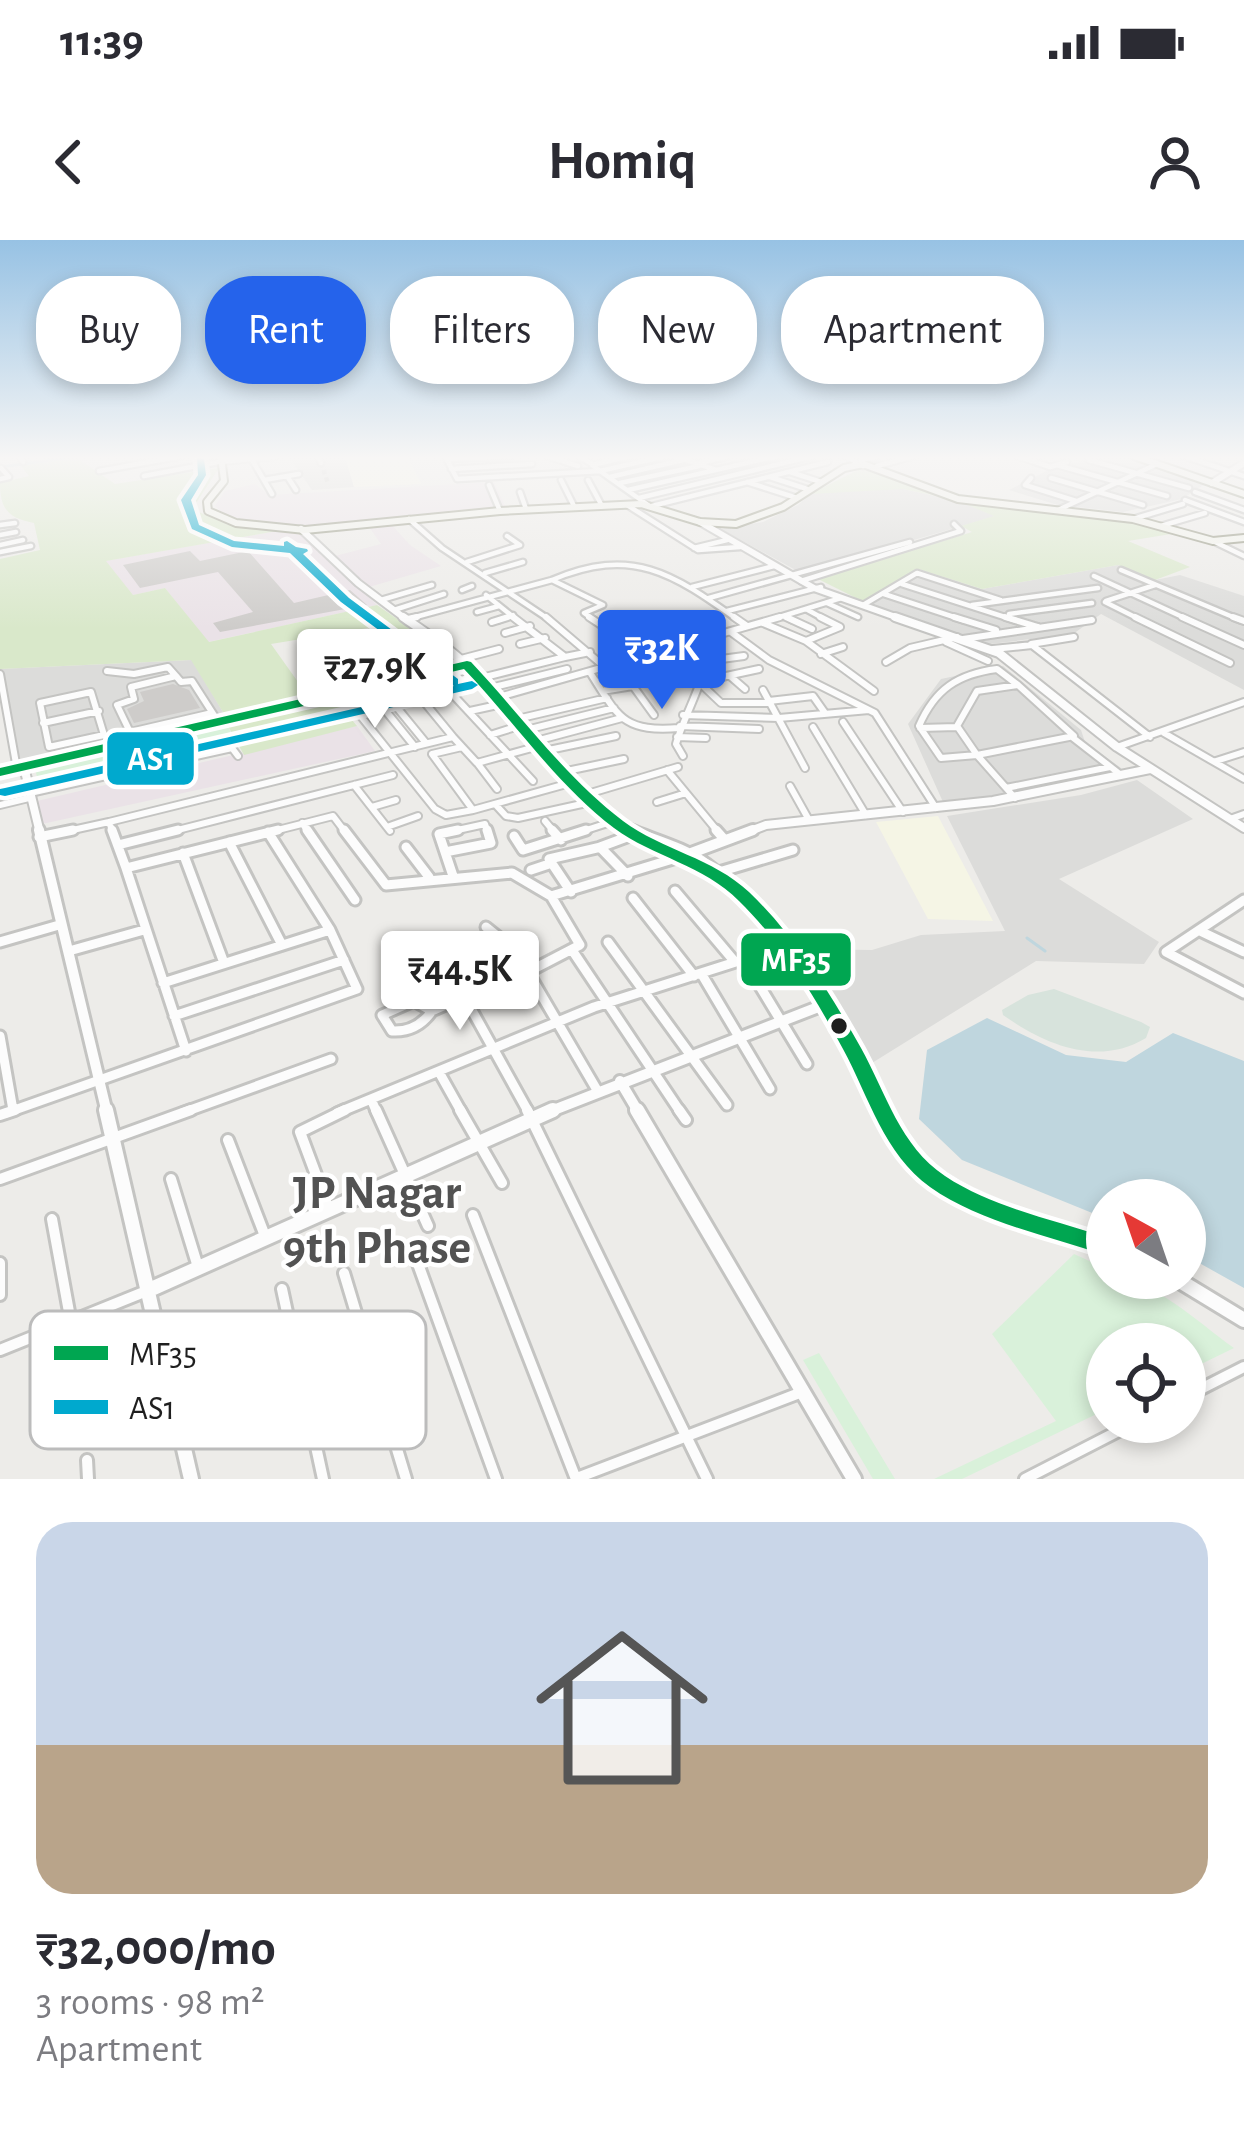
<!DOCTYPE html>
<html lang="en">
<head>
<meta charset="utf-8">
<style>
	body { margin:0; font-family:"Alegreya Sans",sans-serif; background:#f2f2f3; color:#2b2b33; height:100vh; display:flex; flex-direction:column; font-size:45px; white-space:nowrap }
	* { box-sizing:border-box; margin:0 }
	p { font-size:39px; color:#7c7c81 }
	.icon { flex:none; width:66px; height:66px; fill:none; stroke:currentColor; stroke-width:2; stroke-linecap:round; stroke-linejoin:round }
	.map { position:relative; height:1239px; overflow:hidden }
	.drawer { display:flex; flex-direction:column; background:#fff; flex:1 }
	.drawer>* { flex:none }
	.banner { position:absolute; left:36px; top:36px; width:1173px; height:108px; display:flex; gap:24px }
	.needle { width:78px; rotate:320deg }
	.fabs { position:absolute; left:1086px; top:939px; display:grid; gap:24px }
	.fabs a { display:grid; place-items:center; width:120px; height:120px; border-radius:50%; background:#fff; box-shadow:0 6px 18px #0003; font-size:60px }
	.price { position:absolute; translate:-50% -102px; padding:0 27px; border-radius:12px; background:#fff; color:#222; font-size:39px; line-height:78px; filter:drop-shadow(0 3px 6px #0008) }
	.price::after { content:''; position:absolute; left:50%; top:72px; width:36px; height:27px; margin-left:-18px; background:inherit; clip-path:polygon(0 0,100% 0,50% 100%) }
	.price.current { background:#2563eb; color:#fff }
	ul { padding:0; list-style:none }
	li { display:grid; align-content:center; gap:24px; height:636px; padding:0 36px }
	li+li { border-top:3px solid #e1e1e2 }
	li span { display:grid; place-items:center; height:372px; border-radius:36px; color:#555 }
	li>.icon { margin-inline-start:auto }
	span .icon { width:216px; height:216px; fill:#fffc; stroke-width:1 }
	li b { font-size:51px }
	.tag { padding:0 42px; border-radius:48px; background:#fff; box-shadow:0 6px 18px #0003; font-size:42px; line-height:108px }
	.tag.current { background:#2563eb; color:#fff }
	.status { display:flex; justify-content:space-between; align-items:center; height:84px; padding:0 60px; background:#fff; direction:ltr }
	.status svg { height:33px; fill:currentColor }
	header { display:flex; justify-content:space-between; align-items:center; height:156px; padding:0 36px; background:#fff; font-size:54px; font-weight:700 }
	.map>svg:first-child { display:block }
</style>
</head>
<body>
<div class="status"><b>11:39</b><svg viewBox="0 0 49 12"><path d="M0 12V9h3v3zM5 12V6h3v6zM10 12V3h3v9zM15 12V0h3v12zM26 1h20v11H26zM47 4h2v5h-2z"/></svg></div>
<header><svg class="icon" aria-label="back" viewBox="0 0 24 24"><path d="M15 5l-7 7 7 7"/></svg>Homiq<svg class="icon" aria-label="person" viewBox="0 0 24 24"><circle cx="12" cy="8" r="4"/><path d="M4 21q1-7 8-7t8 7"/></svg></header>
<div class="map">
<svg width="1244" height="1239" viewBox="0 0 1244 1239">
	<rect width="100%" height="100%" fill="#edece9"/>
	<path fill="#dcdcda" d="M288 216H345L354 247 312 250Z
		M1104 216H1127L1205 244 1182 259 1123 272 1058 265 1009 250 1052 228Z
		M849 249H903L958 261 996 276 801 333 721 289 763 282 798 265 810 254Z
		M1118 325 1155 340 1180 335 1244 356V450L1101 374 1073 394 990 404 862 361 918 329 982 349Z
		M192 420 226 477 16 524 0 429Z
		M1003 426 1081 490 1085 502 1121 528 1035 551 943 562 908 484 941 439Z
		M1137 540 1193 579 1059 639 1159 702 1144 724 1036 721 872 823 799 709 872 710 921 695 1005 691 947 576 1081 555Z"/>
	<path fill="#eae2e7" d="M494 242 506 268 310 286 248 281 225 275 215 266 225 251 255 244 269 255Z
		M391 284 410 305 441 326 369 347 335 316 381 304 369 287Z
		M289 289 301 293 377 365 208 402 165 348 133 355 105 321Z
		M357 486 375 511 42 584 37 561Z"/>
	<path fill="#f5f5e5" d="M345 216H407L421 244 354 247Z
		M938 576 993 681 928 679 876 582Z"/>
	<path fill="#d9e8ca" d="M77 218 115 244 219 228 196 263 199 272 228 285 289 289 106 321 133 355 165 348 209 402 377 365 432 403 397 413 368 388 271 404 308 456 226 477 191 420 0 429V319L40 310 34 283C8 278 0 269 0 243L29 236 21 226Z
		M864 227 871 228 941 257 903 249 810 254Z
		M958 261 1135 281 1177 293 1128 301 1190 327 1155 340 1118 325 982 349 918 329 862 361 818 339 972 292 961 286 994 276Z
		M336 461 357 486 244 515 228 486Z"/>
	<path fill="#d7e3dc" d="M1054 749 1141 782 1150 787 1146 798C1098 827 1045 805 1003 775L1002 770 1028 755Z"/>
	<path fill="#d9f1da" d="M228 486 236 506 40 548 35 529Z
		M1074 1014 1107 1029V1038C1154 1038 1197 1082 1234 1108L1185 1132V1104H1107V1169L962 1239H934L1056 1181 992 1094Z
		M819 1113 895 1239H873L803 1120Z"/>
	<path fill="#bfd6de" d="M987 778 1066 815 1126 822 1173 793 1244 821V1048L1185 1015V960H1107V979L962 920 919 879 927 810Z"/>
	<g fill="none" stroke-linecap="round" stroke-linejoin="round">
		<path stroke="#bfd6de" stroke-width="3" d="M0 227 81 216
			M1027 698 1045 711"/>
	</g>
	<path fill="#ceccca" d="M190 311 200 321 248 311 294 363 350 350 367 365 220 392 213 383 253 372 218 332 140 348 123 325Z
		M173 444 189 450 200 468 134 483 127 469 144 461 140 452Z"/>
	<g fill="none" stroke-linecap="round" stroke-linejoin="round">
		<path stroke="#c4c3c1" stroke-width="4.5" stroke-dasharray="4.5 3" stroke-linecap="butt" d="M321 223 328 243"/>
		<g stroke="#c4c4c2" stroke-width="9">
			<path id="minor-far3" d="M20 216 23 222
				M318 216 321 223
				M445 216 457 239 600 231 648 265
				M547 216 578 226
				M579 216 592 224
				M630 216 592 225 600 231 666 216
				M675 216 716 230
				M846 216 863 226
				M1018 216 1050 227 1067 222
				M1184 216 1244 236
				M251 218 272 254
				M447 219 512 216
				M861 220 878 216
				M1089 220 1189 248
				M699 223 729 216
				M1057 225 1167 256
				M877 226 914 216
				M451 229 532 224
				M99 231 182 216
				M790 232 821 242
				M144 236 223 221
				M287 236 296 250
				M610 237 683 220
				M770 237 807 249
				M1031 238 1025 245 1076 261
				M1051 238 1143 265
				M0 239 9 237 1 228
				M264 240 299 234
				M561 240 574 266
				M588 240 602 266
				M747 242 797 258
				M620 243 699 226
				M489 245 500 271
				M628 250 777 216
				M520 252 526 269
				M1195 252 1244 270
				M639 258 813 216
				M1185 260 1244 282
				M627 265 698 310 740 307
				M652 266 828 222
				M1058 270 1157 224
				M409 279 442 308 550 380
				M1133 279 1183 264
				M0 285 15 283
				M1161 286 1205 273
				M0 295 16 292
				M1213 301 1244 316
				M0 305 23 300
				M694 308 727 300
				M0 312 31 306
				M467 322 520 305 507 296
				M1121 330 1240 380
				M485 333 523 322
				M1094 336 1189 380
				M552 340C632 306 672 333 738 380
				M801 341 961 291 954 284
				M902 344 1014 380
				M692 347 774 326
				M462 350 472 346
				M884 354 963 380
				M486 355 517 380
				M709 358 910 302
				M381 360 432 345
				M1106 361 1155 345
				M1105 362 1141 380
				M827 363 858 377
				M863 365 917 333 1000 360
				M972 365 1098 348
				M806 369 826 380
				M394 370 444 354
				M727 371 821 347
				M477 372 499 366
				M1009 374 1092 363
				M785 376 792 380
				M408 379 552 340 603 365 584 373 594 380
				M499 380 513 375
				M770 380 841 358"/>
		</g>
		<g stroke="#c4c4c2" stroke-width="10">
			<path id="minor-far2" d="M546 377 607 429
				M589 377 612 392
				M734 377 747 386
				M786 377 812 389
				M954 377 996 390
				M1005 377 1038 387
				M1135 377 1230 423
				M1182 377 1244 405
				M1233 377 1244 381
				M408 379 417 377
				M492 382 508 377
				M763 383 806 401 874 451
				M640 389 672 410
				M731 392 769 420 875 473 936 568
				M505 393 530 386
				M963 399 1092 380
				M806 401 840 387 820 377
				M946 402 988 421
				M520 404 545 398
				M1031 404 1074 397
				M993 409 1032 405 1150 497
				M658 414 667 429V449
				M821 414 843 407
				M565 417 590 412
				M461 419 499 409
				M706 421 744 416
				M886 422 910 408 957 397
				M107 431 134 434 168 427 176 436
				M0 434 17 529
				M591 434C619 478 623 492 679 488
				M730 436 745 449
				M481 438 565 417 513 377
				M703 441 759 429
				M597 442 620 438
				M700 443 721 463H771
				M443 444 533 541
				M633 446V437L652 432
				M490 448 567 429
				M368 449 415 507
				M763 450 805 528
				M602 451 633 446 654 475
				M91 452 104 495 49 507 40 463Z
				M416 452 453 497
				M343 454 435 569 446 575 473 570
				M499 457 780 377
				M769 461 813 456 825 473
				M470 471 502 464
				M212 473 130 492 117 465 134 459 131 447 176 436 181 442 192 441 219 483
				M683 475 779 478 869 470
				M517 479 607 458
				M843 482 903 572
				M43 483 99 471
				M680 486 759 489
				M813 487 866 575
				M920 488 957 487
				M526 490 614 468
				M1164 493 1244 539
				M490 495 522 485
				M677 497 706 498
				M1072 497 1121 535
				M536 501 622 478
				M426 503 390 459 476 436
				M462 507 432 514 473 570 570 543
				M1117 507 1244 462
				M544 511 616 496
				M977 515 1015 558
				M977 515 941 518 919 486C935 449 958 434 997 429L1018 445
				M977 515 957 486 977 451 1018 445
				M977 515 1074 496 1018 445
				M683 516 676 504C683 479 704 441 706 421L692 406
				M1216 521 1244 512
				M478 524 497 549
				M667 530 719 593
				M562 532 624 519
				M354 545 390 591
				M790 546 809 580
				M1006 548 1110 527
				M30 553 232 508 238 516
				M584 555 678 527
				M657 562 686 553
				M495 564 506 576 518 578 591 562
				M0 565 29 558
				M372 567 396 560
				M1230 579 1244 574
				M545 581 555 593
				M109 582 453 497 477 523 539 506
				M302 583 309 593
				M387 587 418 576
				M59 593 109 582 113 593
				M166 593 393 535
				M266 593 333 576 346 593
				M444 593 485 584 488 593
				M577 593 614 581"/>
		</g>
		<g stroke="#c4c4c2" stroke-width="15">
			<path id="minor-far1" d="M112 590 126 628 278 590
				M307 590 355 660
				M344 590 386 645 512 633 551 656 686 615
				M552 590 561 600
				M716 590 724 599
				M514 596 523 610 586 590
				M39 597 73 590
				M229 602 282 705
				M118 605 178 590
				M406 607 429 637
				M445 612 453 636
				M445 612 439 594 458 590
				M445 612 491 603 487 590
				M183 613 224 723
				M126 628 186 811
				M531 630 552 623
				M719 632 793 610
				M628 636 600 607 635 594
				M675 651 735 722
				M571 652 549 619 601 607
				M551 656 580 705 528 732 597 850
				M633 658 694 736
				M1244 660 1166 712 1244 753
				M486 687 533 725
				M1200 691 1244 712
				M0 702 59 685
				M608 702 727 865
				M572 710 681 873
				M69 711 144 690
				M750 730 807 824
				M701 733 770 849
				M163 743 330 690
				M464 756 529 873
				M414 761 432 771C422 785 409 792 392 791L382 775Z
				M432 771 527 729
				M174 776 344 720
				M0 796 13 870
				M439 832 462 873
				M371 859 377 873
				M6 873 357 749 330 690 268 592
				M182 873 331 819
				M337 873 594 767 786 706"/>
		</g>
		<g stroke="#c4c4c2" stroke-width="16">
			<path id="minor" d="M376 870 428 986
				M460 870 502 943
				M527 870 707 1239
				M679 870 686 880
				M0 875 15 870
				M228 900 265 996
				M0 939 191 870
				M171 939 198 1027
				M328 967 300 892 345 870
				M473 975 576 1239
				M52 979 91 1192
				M413 1010 496 1239
				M0 1023V1055
				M344 1033 406 1239
				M282 1049 323 1239
				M0 1110 149 1050
				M1185 1157 1244 1127
				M87 1220 88 1239
				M577 1238 802 1152
				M1025 1239 1136 1182"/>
		</g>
		<g stroke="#c4c4c2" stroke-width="10">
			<path id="tertiary-far3" d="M223 221 275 216
				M1212 243 1244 223
				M700 282 814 348 904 380
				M301 289 358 343 407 380"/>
		</g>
		<g stroke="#c4c4c2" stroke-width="12">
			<path id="tertiary-far2" d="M403 377C423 391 445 405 463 422 516 473 569 564 637 593
				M895 377 999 413 1117 507 1244 588
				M24 527 40 593
				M0 532 467 425
				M745 593 766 585 993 561 1150 529"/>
		</g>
		<g stroke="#c4c4c2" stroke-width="16">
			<path id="tertiary-far1" d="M39 590 107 873
				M630 590C654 600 685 608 706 624 783 680 844 787 881 873
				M686 615 753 590
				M620 841 639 873
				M546 873 826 764"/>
		</g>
		<g stroke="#c4c4c2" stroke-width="20">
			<path id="tertiary" d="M106 870 191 1239
				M637 870 854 1239
				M880 870C918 958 1025 977 1107 1007
				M1175 1038 1244 1080
				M149 1050 553 870"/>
		</g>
		<g stroke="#949682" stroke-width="10">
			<path id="secondary" d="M221 216 224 241 207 262 208 271 236 283 305 290 500 271 641 264 700 282 736 284 783 267 844 228 863 224 958 259 1133 279 1213 301 1244 298
				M1134 216 1244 254"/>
		</g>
		<use href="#minor-far3" stroke="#fcfcfc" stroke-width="4.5"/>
		<use href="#minor-far2" stroke="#fcfcfc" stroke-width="6"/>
		<use href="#minor-far1" stroke="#fcfcfc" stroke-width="9"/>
		<use href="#minor" stroke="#fcfcfc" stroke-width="10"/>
		<use href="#tertiary-far3" stroke="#fcfcfc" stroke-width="6"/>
		<use href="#tertiary-far2" stroke="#fcfcfc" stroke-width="8"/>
		<use href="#tertiary-far1" stroke="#fcfcfc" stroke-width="10"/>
		<use href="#tertiary" stroke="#fcfcfc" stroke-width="14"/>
		<use href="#secondary" stroke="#f2f3ec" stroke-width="6"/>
		<g stroke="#fff" stroke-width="9">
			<path id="bus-1" d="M467 421 471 422C521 475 565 537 623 581 662 610 713 618 749 652 795 696 830 753 861 808 886 853 900 906 945 936 993 968 1053 979 1107 998V1016C1048 995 981 983 930 947 884 914 869 857 843 809 815 757 782 703 739 661 704 625 653 617 614 588 556 544 514 481 464 429L0 536V528Z"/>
		</g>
		<g stroke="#fff" stroke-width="9">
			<path id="bus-2" d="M197 217 204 219 206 235 191 260 199 285 234 301 284 306V302L287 301 296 307 307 309 308 311 303 314 349 358 458 439V444L472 441 478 445 472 449 5 556 0 555V549L5 548 454 446 341 362 290 313 232 307 192 289 181 260 198 235Z"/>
		</g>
		<use href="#bus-1" fill="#00a651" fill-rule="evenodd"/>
		<use href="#bus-2" fill="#00a9ce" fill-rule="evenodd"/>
	</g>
	<linearGradient id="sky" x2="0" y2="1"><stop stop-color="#97c2e4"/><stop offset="0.56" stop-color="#f7f6f5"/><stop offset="1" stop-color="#f7f6f5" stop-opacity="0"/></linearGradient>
	<rect width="1244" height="389" fill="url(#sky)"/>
	<circle fill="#1f1f1f" stroke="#fff" stroke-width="4.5" cx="839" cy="786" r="10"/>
	<g text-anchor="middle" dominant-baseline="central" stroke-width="9" stroke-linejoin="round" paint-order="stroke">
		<g font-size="48" font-weight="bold" fill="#525252" stroke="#fff">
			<text x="377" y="954">JP Nagar<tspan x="377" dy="55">9th Phase</tspan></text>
		</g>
	</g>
	<rect x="30" y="1071" width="396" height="138" rx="18" fill="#fff" stroke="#bcbcbc" stroke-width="3"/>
	<rect x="54" y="1106" width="54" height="14" fill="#00a651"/>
	<rect x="54" y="1160" width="54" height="14" fill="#00a9ce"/>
	<g font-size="33" fill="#1f1f1f">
		<text x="129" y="1125">MF35</text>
		<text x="129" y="1179">AS1</text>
	</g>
	<g stroke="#fff" stroke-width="4.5">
		<rect x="105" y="490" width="91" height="57" rx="12" fill="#00a9ce"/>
		<rect x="739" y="691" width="114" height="57" rx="12" fill="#00a651"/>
	</g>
	<g font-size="33" text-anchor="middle" font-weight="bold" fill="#fff">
		<text x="151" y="530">AS1</text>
		<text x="796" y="731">MF35</text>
	</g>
</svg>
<div class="fabs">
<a><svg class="needle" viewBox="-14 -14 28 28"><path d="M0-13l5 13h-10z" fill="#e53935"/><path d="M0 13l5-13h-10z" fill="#7c7c81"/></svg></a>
<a><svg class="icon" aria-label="locate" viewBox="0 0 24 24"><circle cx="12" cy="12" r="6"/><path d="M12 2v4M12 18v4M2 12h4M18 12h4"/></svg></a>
</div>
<b class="price current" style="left:662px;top:472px">₹32K</b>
<b class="price" style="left:375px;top:491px">₹27.9K</b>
<b class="price" style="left:460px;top:793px">₹44.5K</b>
<div class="banner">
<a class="tag">Buy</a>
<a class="tag current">Rent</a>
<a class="tag">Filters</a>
<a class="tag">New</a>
<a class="tag">Apartment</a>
</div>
</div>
<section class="drawer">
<ul>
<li><span style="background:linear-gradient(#c9d6e8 60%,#b9a48a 0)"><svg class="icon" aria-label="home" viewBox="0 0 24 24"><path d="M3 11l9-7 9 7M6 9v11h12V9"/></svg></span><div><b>₹32,000/mo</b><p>3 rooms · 98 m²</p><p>Apartment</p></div></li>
</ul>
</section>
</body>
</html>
